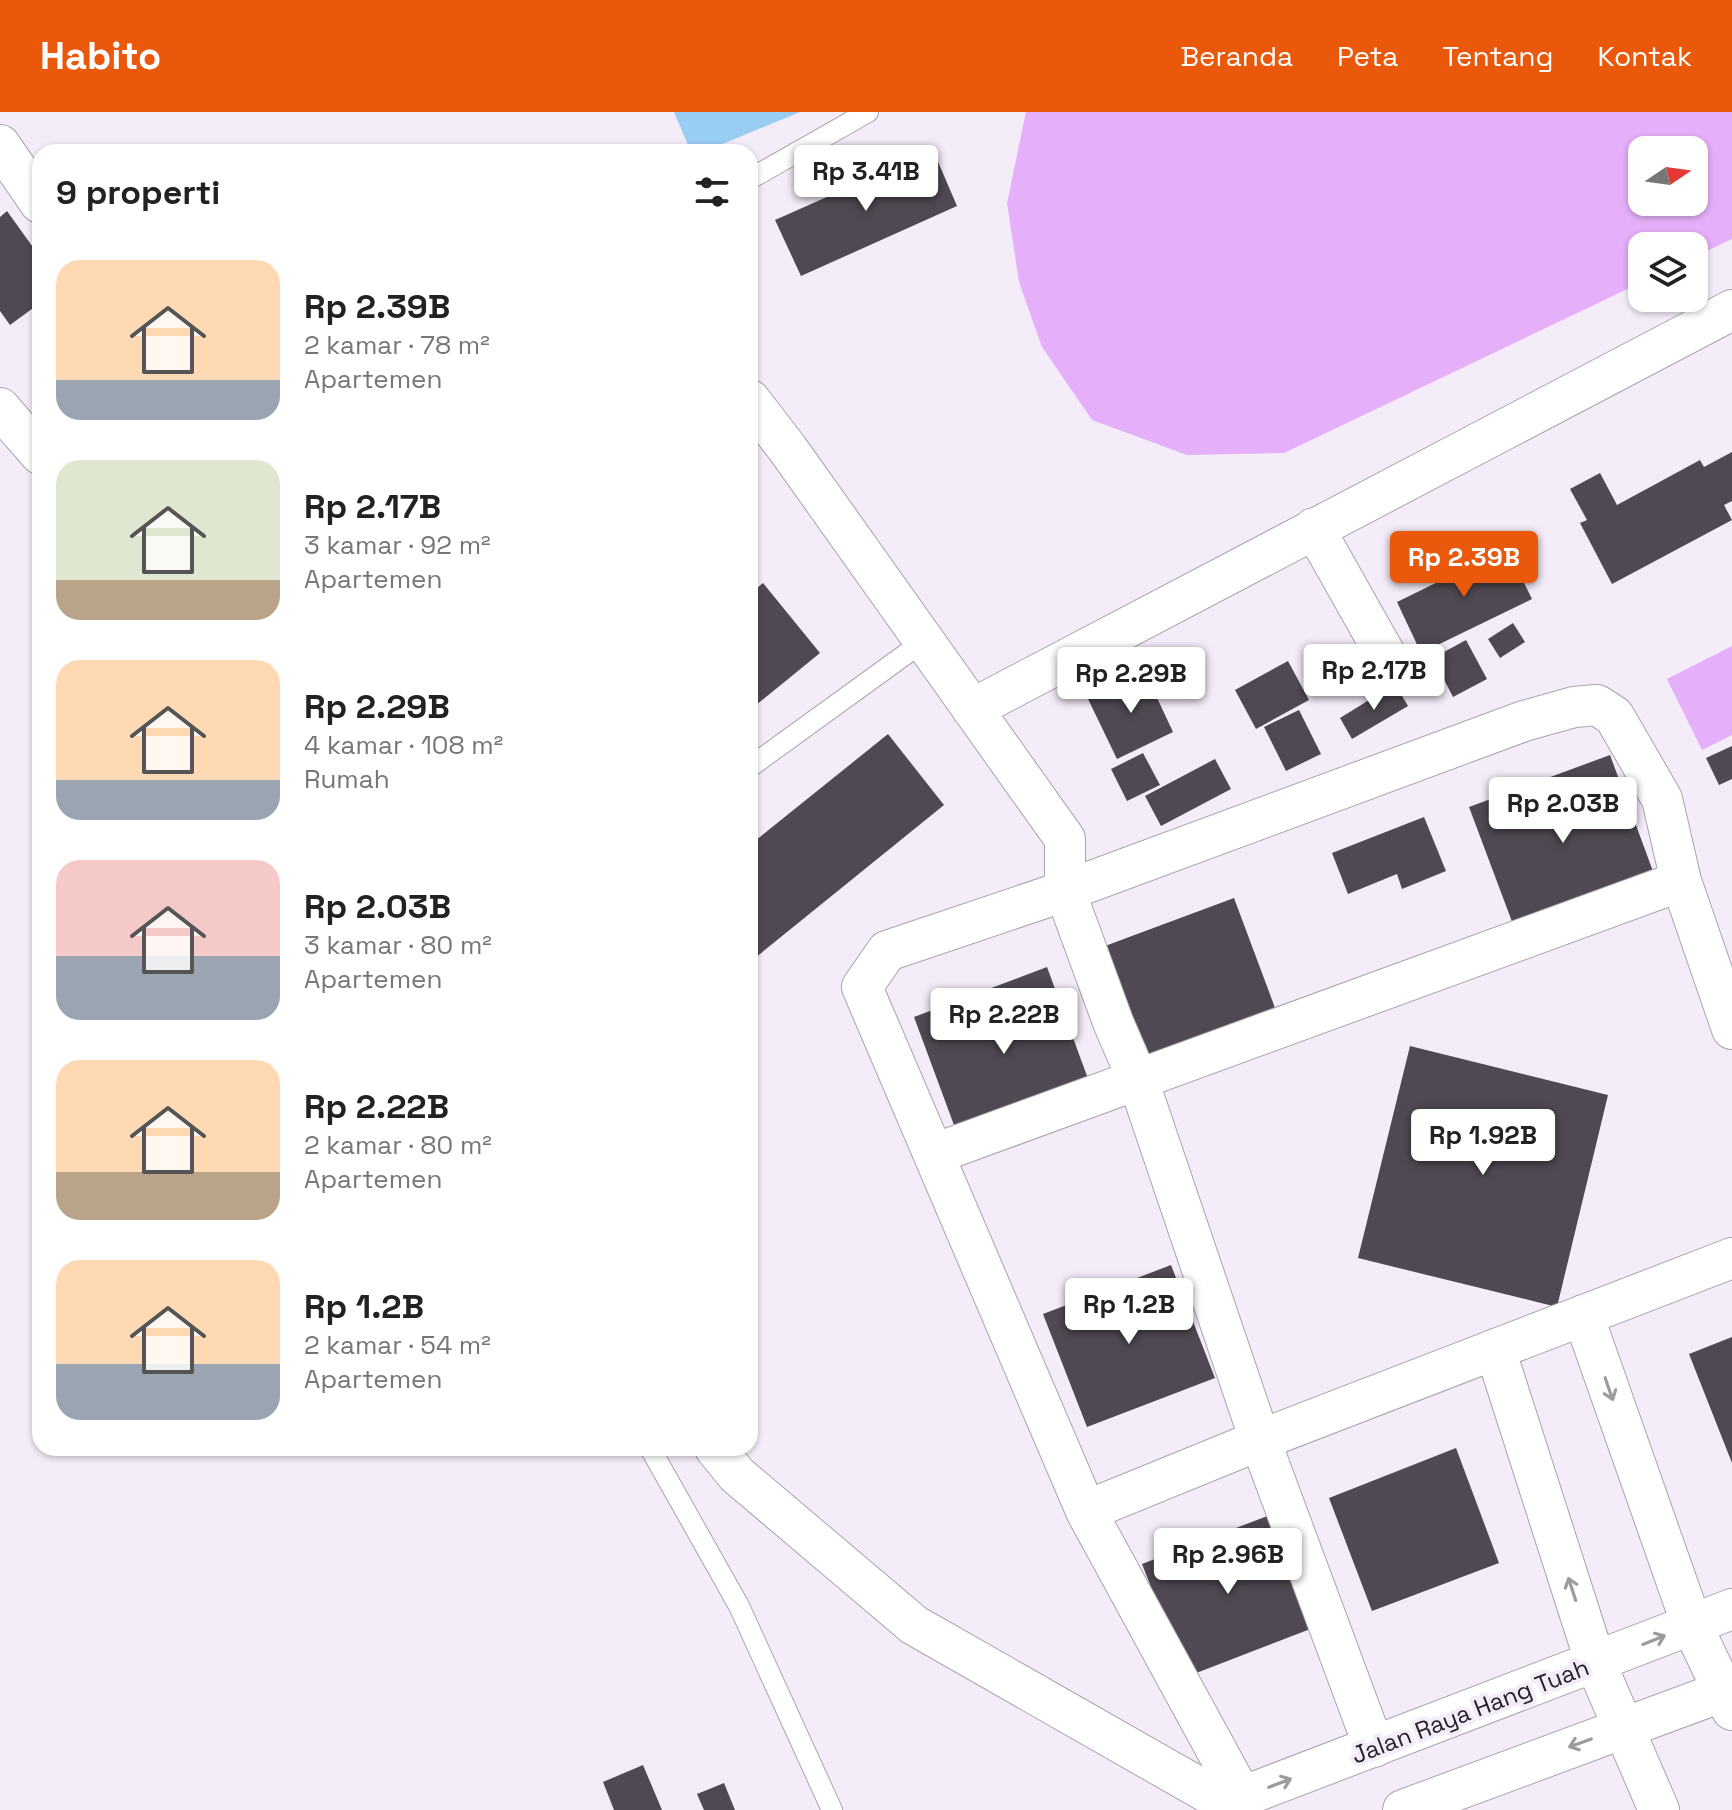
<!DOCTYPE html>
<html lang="id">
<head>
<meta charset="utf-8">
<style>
	body { margin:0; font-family:"Space Grotesk",sans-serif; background:#f2f2f2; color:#222; height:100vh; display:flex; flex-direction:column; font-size:30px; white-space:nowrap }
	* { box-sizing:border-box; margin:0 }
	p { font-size:26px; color:#767676 }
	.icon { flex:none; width:44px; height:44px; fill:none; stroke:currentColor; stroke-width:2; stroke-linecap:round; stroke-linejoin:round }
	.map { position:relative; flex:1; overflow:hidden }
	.drawer { position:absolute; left:32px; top:32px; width:726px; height:1312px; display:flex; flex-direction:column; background:#fff; border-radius:24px; box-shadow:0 2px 6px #0004 }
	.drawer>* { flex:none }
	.needle { width:52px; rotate:77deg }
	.controls { position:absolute; left:1628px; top:24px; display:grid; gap:16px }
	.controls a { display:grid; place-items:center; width:80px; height:80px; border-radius:16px; background:#fff; box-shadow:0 2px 6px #0004; font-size:40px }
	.price { position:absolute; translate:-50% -68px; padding:0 18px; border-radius:8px; background:#fff; color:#222; font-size:26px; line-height:52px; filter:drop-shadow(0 2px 4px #0008) }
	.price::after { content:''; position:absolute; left:50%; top:48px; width:24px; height:18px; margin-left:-12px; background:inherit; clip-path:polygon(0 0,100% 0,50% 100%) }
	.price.on { background:#ea580c; color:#fff }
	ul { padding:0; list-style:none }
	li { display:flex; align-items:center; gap:24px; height:200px; padding:0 24px }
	li span { display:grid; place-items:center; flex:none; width:224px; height:160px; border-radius:24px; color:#555 }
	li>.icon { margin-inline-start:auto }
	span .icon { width:96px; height:96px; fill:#fffc; stroke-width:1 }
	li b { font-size:34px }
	h2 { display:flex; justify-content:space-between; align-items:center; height:96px; padding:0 24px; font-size:34px }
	header { display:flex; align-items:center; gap:48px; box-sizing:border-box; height:112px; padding:0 40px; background:#ea580c; color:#fff }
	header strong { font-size:38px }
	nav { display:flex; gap:44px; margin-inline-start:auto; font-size:28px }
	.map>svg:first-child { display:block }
</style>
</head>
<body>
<header>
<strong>Habito</strong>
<nav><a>Beranda</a><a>Peta</a><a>Tentang</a><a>Kontak</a></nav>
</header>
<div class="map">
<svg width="1732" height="1698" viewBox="0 0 1732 1698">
	<rect width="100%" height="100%" fill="#f5ecf9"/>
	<path fill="#e6aff9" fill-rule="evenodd" d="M1026 0H1732V127L1694 145V134H1642V170L1284 341 1187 343 1092 308 1042 235 1019 170 1007 91ZM1694 38V90H1642V38Z
		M1732 534V623L1702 638 1667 567Z"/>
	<path fill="#99cdf2" d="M674 0H800L703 40H691Z"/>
	<path fill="#504953" d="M933 38 957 94 801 164 775 108Z
		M7 99 40 145V191L10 213 0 199V105Z
		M1732 340V389L1724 393 1732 408 1612 472 1580 411 1587 408 1570 377 1600 361 1617 393 1700 348 1704 355Z
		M1507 436 1532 487 1421 541 1397 490 1448 465 1441 452 1463 441 1470 454Z
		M763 471 820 541 750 598V482Z
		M1513 511 1525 530 1500 546 1488 527Z
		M1466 528 1487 567 1453 585 1433 546Z
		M1288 549 1309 588 1256 617 1235 578Z
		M1145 560 1173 620 1117 647 1088 587Z
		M1395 572 1408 594 1352 627 1340 606Z
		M1299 598 1321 642 1286 659 1264 615Z
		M888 622 944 693 750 850V733Z
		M1732 634V667L1719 673 1706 646Z
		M1143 641 1160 673 1127 689 1111 657Z
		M1610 643 1657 770 1517 823 1469 695Z
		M1215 647 1231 677 1161 714 1145 684Z
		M1424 705 1446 759 1402 777 1397 762 1348 782 1332 741Z
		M1234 786 1281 912 1152 960 1105 834Z
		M1047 855 1094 983 961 1032 914 905Z
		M1410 934 1608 983 1557 1195 1358 1146Z
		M1171 1153 1215 1266 1087 1315 1043 1202Z
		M1732 1225V1351L1689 1242Z
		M1456 1336 1499 1451 1372 1499 1329 1386Z
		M1270 1403 1313 1516 1186 1565 1142 1452Z
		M643 1653 662 1698H614L603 1670Z
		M724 1671 735 1698H704L697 1682Z"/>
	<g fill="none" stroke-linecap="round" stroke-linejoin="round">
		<g stroke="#aba2ae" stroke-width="22">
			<path id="lane" d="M750 67 868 0
				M750 655 924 529
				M650 1336 739 1494 832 1698"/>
		</g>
		<g stroke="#aba2ae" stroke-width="42">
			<path id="street" d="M0 33 40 91
				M750 288 787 336 1065 727V779L1113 910 1138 968 1260 1328 1732 1146
				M0 296 40 342
				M1314 416 1394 558
				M972 597 1732 198
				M934 1042 1681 769
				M1583 1203 1692 1513 1732 1598
				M1495 1237 1596 1552 1659 1698
				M715 1336 737 1363 914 1513 1226 1691
				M1086 1399 1260 1328 1374 1635
				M1242 1685 1086 1399 862 875 887 839 1065 779 1524 609 1574 595 1597 593 1614 604 1662 687 1681 769 1732 917
				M1218 1694 1732 1497
				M1403 1698 1732 1576"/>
		</g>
		<use href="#lane" stroke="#fff" stroke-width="20"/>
		<use href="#street" stroke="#fff" stroke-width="40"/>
	</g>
	<defs><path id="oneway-shaft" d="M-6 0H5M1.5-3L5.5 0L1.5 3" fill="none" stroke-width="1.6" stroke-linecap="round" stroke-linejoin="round" transform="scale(2)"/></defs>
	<g stroke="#9d9b9d">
		<use href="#oneway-shaft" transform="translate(1609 1277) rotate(71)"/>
		<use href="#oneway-shaft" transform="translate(1572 1477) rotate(-108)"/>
		<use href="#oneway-shaft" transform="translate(1654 1528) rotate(-22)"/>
		<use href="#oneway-shaft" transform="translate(1580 1631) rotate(160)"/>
		<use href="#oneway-shaft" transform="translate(1280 1671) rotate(-21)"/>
	</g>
	<g text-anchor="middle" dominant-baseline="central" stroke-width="8" stroke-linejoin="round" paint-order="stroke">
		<g font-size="24" fill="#252126" stroke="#f5ecf9">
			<text transform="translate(1470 1599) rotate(-21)">Jalan Raya Hang Tuah</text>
		</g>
	</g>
</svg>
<div class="controls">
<a><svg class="needle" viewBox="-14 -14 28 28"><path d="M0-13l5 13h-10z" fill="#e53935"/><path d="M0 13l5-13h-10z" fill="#767676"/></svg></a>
<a><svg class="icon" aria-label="layers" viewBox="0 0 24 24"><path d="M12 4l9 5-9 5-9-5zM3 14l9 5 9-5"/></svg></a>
</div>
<b class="price" style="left:866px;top:101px">Rp 3.41B</b>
<b class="price on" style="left:1464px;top:487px">Rp 2.39B</b>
<b class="price" style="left:1374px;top:600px">Rp 2.17B</b>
<b class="price" style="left:1131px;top:603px">Rp 2.29B</b>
<b class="price" style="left:1563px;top:733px">Rp 2.03B</b>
<b class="price" style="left:1004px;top:944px">Rp 2.22B</b>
<b class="price" style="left:1483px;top:1065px">Rp 1.92B</b>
<b class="price" style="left:1129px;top:1234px">Rp 1.2B</b>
<b class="price" style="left:1228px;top:1484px">Rp 2.96B</b>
<section class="drawer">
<h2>9 properti<svg class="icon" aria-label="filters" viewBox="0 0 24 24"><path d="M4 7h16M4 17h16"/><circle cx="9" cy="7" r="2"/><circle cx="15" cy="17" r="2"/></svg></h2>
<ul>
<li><span style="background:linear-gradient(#ffd9b3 75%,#9aa5b1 0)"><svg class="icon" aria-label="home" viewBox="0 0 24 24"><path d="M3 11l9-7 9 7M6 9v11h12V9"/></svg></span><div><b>Rp 2.39B</b><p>2 kamar · 78 m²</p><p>Apartemen</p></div></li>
<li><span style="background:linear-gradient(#dfe7d0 75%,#b9a48a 0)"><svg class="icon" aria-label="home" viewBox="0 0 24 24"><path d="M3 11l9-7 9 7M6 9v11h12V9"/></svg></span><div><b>Rp 2.17B</b><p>3 kamar · 92 m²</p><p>Apartemen</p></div></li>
<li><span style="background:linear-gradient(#ffd9b3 75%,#9aa5b1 0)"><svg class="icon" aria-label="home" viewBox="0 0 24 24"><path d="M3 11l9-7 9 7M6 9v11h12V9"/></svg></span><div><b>Rp 2.29B</b><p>4 kamar · 108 m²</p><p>Rumah</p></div></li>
<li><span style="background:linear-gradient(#f6c9c9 60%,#9aa5b1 0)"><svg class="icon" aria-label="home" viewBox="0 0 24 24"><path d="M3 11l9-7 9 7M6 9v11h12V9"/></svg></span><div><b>Rp 2.03B</b><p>3 kamar · 80 m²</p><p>Apartemen</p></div></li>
<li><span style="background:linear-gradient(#ffd9b3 70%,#b9a48a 0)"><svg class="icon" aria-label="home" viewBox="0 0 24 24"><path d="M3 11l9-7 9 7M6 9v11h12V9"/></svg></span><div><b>Rp 2.22B</b><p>2 kamar · 80 m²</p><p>Apartemen</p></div></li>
<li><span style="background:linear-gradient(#ffd9b3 65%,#9aa5b1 0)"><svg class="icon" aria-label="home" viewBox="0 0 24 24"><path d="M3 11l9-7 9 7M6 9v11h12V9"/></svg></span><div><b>Rp 1.2B</b><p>2 kamar · 54 m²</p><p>Apartemen</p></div></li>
</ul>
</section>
</div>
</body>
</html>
